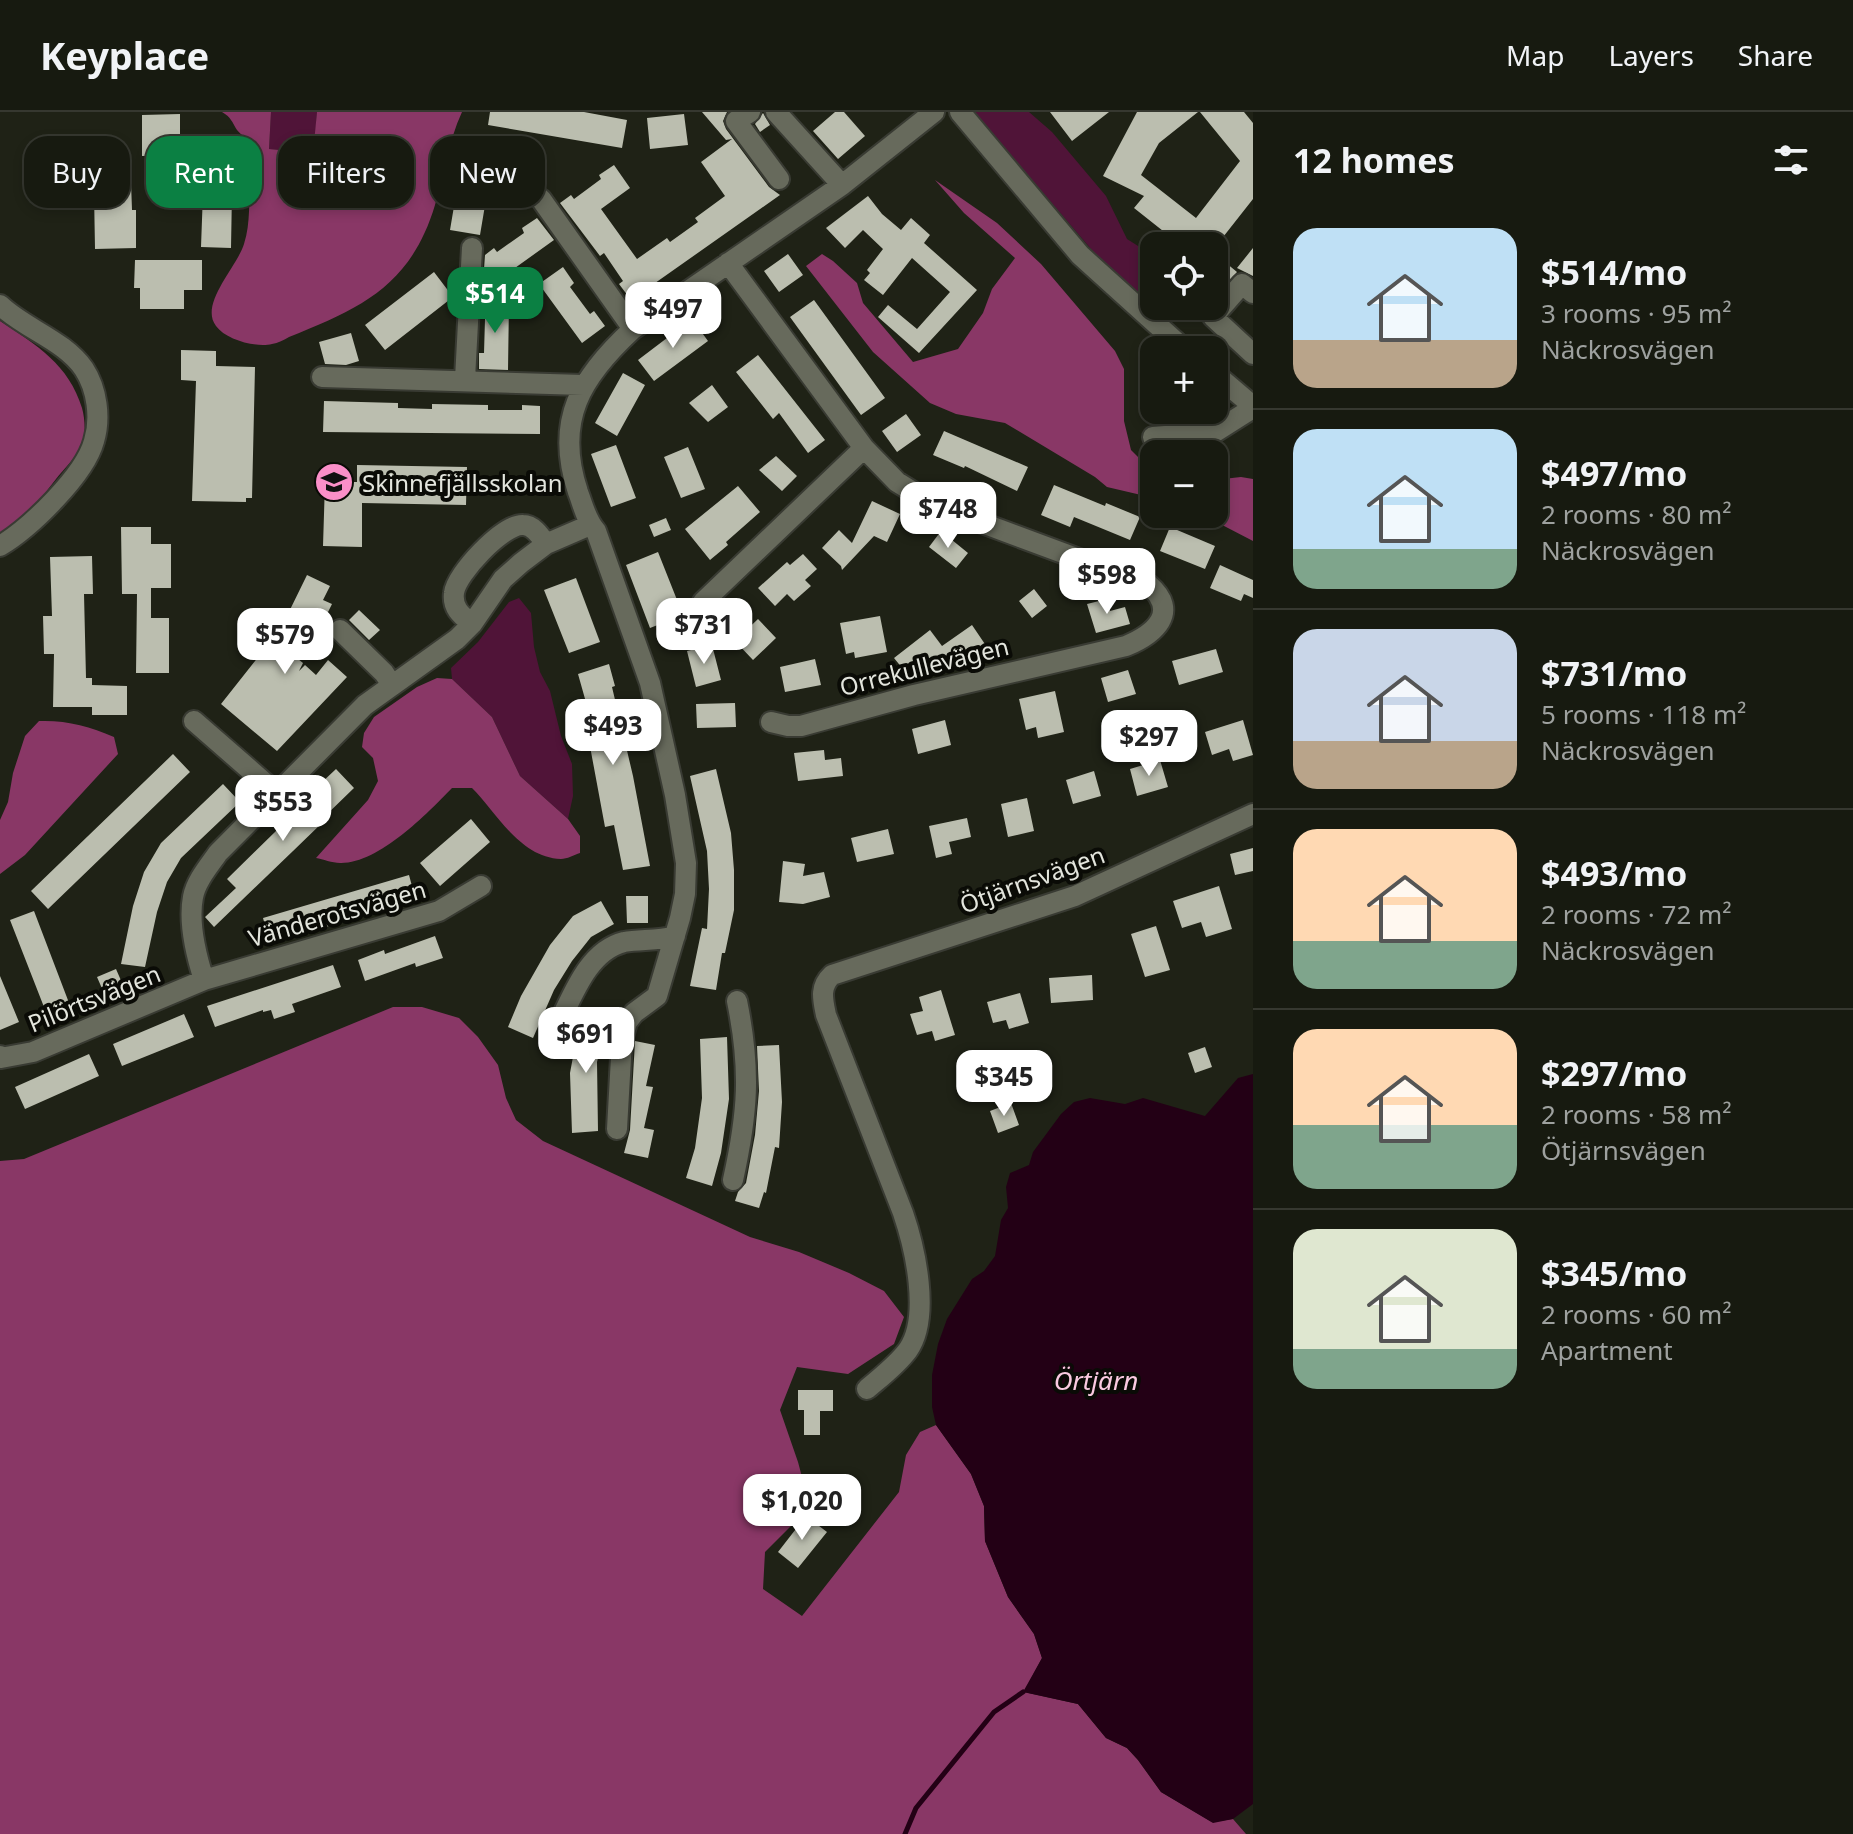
<!DOCTYPE html>
<html lang="en">
<head>
<meta charset="utf-8">
<style>
	body { margin:0; font-family:"Noto Sans",sans-serif; background:#24271e; color:#f1f3f6; height:100vh; display:flex; flex-direction:column; font-size:30px; white-space:nowrap }
	* { box-sizing:border-box; margin:0 }
	p { font-size:26px; color:#9ea19f }
	.icon { flex:none; width:44px; height:44px; fill:none; stroke:currentColor; stroke-width:2; stroke-linecap:round; stroke-linejoin:round }
	.map { position:relative; flex:1; overflow:hidden }
	.sheet { display:flex; flex-direction:column; background:#171a10; width:600px }
	.sheet>* { flex:none }
	.hud { position:absolute; left:24px; top:24px; width:760px; height:72px; display:flex; gap:16px }
	.fabs { position:absolute; left:1140px; top:120px; display:grid; gap:16px }
	.fabs a { display:grid; place-items:center; width:88px; height:88px; border-radius:16px; background:#171a10; box-shadow:0 4px 12px #0003,0 0 0 2px #363830; font-size:40px }
	.price { position:absolute; translate:-50% -68px; padding:0 18px; border-radius:16px; background:#fff; color:#222; font-size:26px; line-height:52px; filter:drop-shadow(0 2px 4px #0008) }
	.price::after { content:''; position:absolute; left:50%; top:48px; width:24px; height:18px; margin-left:-12px; background:inherit; clip-path:polygon(0 0,100% 0,50% 100%) }
	.price.active { background:#0b8043; color:#fff }
	ul { padding:0; list-style:none }
	li { display:flex; align-items:center; gap:24px; height:200px; padding:0 40px }
	li+li { border-top:2px solid #363830 }
	li span { display:grid; place-items:center; flex:none; width:224px; height:160px; border-radius:24px; color:#555 }
	li>.icon { margin-inline-start:auto }
	span .icon { width:96px; height:96px; fill:#fffc; stroke-width:1 }
	li b { font-size:34px }
	h2 { display:flex; justify-content:space-between; align-items:center; height:96px; padding:0 40px; font-size:34px }
	.chip { padding:0 28px; border-radius:24px; background:#171a10; box-shadow:0 4px 12px #0003,0 0 0 2px #363830; font-size:28px; line-height:72px }
	.chip.active { background:#0b8043; color:#fff }
	header { display:flex; align-items:center; gap:48px; box-sizing:border-box; height:112px; padding:0 40px; background:#171a10; border-bottom:2px solid #363830 }
	header strong { font-size:38px }
	nav { display:flex; gap:44px; margin-inline-start:auto; font-size:28px }
	main { display:flex; flex:1; min-height:0 }
	.map>svg:first-child { display:block }
</style>
</head>
<body>
<header>
<strong>Keyplace</strong>
<nav><a>Map</a><a>Layers</a><a>Share</a></nav>
</header>
<main>
<div class="map">
<svg width="1253" height="1722" viewBox="0 0 1253 1722">
	<rect width="100%" height="100%" fill="#1f2216"/>
	<path fill="#501438" d="M271 0H317L314 41 269 37Z
		M974 0H1029L1052 20 1106 84 1127 127 1154 144V194H1177L1166 209 1103 151Z
		M519 486 531 501 534 535 540 560 550 579 561 624 572 652 573 684 568 707 520 664 492 605 452 567 451 556 478 530 509 490Z"/>
	<path fill="#893766" d="M222 0H271L269 37 313 41 317 0H462C448 30 445 62 435 93 411 173 362 196 289 225 284 228 278 231 272 232 257 236 226 228 216 214 199 192 237 155 244 132 251 110 248 89 251 67 252 55 256 41 250 31 247 26 241 23 237 18 232 10 231 5 222 0Z
		M935 68 997 111 1041 152 1115 239 1124 257V309L1131 338 1154 361V386L1107 375 1095 365 1005 311 956 302 930 291 873 240 806 154 822 142 833 149 857 171 863 191 913 250 958 237 983 201 992 177 1015 146 964 101Z
		M0 209C37 233 69 253 82 296 85 307 86 322 82 333 77 344 64 357 56 367 40 388 23 410 0 424Z
		M1241 365 1253 367V429L1201 402H1214V368Z
		M437 566 452 567 492 605 520 664 568 707 580 724V741C574 743 567 747 561 747 520 746 497 701 472 676H452C427 702 378 752 340 751 332 751 323 747 316 746L368 688 378 669 373 646 362 635 364 621 374 605 417 575Z
		M39 609C66 608 89 614 114 625L118 642 25 743 0 762V708L8 690 13 661 25 624Z
		M393 895H422L459 906 478 925 498 953 506 986 516 1008 543 1029 750 1125 799 1140 849 1161 884 1179 904 1205 894 1232 848 1262 797 1255 780 1298 798 1350 810 1395 765 1440 763 1477 802 1504 899 1380 906 1343 920 1320 936 1313 971 1362 984 1394 985 1429 1008 1485 1034 1522 1042 1546 1024 1580 1078 1592 1106 1626 1127 1636 1138 1648 1161 1680 1212 1710 1233 1707 1246 1722H0V1049L24 1047Z"/>
	<path fill="#230015" d="M1253 962V1692L1233 1707 1213 1711 1161 1680 1138 1648 1127 1636 1106 1626 1078 1592 1023 1580 1042 1546 1034 1522 1008 1485 985 1429 984 1394 971 1362 936 1313 932 1295V1263L938 1232 947 1207 972 1167 984 1159 995 1144 1001 1108 1008 1096 1006 1075 1010 1061 1029 1053 1033 1040 1061 1002 1074 990 1090 986 1125 992 1143 986 1205 1004 1238 966Z"/>
	<g fill="none" stroke-linecap="round" stroke-linejoin="round">
		<path stroke="#230015" stroke-width="5" d="M905 1722 916 1696 994 1600 1023 1580"/>
	</g>
	<path fill="#bbbeaf" d="M490 0H584L627 8 622 36 488 13Z
		M702 0H727L723 9 726 17 769 75 780 83 631 188 619 172 623 169 604 141 600 144 560 91 571 83 574 87 601 67 599 63 614 53 630 76 601 97 637 147 667 126 670 130 698 110 695 106 725 84 701 50 732 27 726 28Z
		M835 0H844L865 24 838 47 813 19Z
		M1050 0H1109L1072 29Z
		M1137 0H1198L1159 31 1141 63 1196 106 1240 49 1200 0H1244L1253 11V87L1216 134H1182L1134 96 1144 84 1103 64Z
		M763 1 770 13 760 20 755 12Z
		M180 2V24L225 25 224 80H232L231 136 201 135 203 80H195V43L142 44V3Z
		M684 2 688 33 650 37 647 6Z
		M465 29 495 34 480 123 450 118Z
		M130 41 132 98H136V136L95 137 94 80H89V42Z
		M868 84 882 102 901 118 911 106 930 123 924 131 977 178 919 241 878 205 888 193 917 217 950 180 912 146 883 183 864 168 870 161 867 158 883 137 863 118 845 136 826 116Z
		M537 106 554 128 494 171 484 157 485 143 494 136 497 140 524 121 522 116Z
		M1253 136V164L1237 156Z
		M1214 141 1237 160 1214 184Z
		M788 142 803 163 779 180 764 159Z
		M135 148H202V178H184V197H140V176H134Z
		M563 155 574 171 570 175 590 202 594 199 605 214 582 231 539 172Z
		M434 160 453 185 385 238 365 213Z
		M482 188 509 189 508 258 479 257V241H484L485 207H481Z
		M814 188 885 286 861 303 790 205Z
		M692 207 708 229 654 269 638 248Z
		M351 221 359 249 346 253 325 252 319 230Z
		M181 238 216 239V254L255 255 252 386H246V390L192 389 196 269 181 268Z
		M758 243 825 328 808 341 779 301 773 307 736 260Z
		M623 261 645 273 617 324 595 311Z
		M712 273 728 295 708 310 689 291Z
		M324 289 398 291V296L432 297V292L488 293V298H522V293L540 294V322L323 320Z
		M906 302 921 323 897 340 882 319Z
		M944 319 1028 355 1017 379 965 354 964 356 933 343Z
		M616 333 636 386 611 395 591 342Z
		M688 335 705 377 681 386 664 345Z
		M776 344 797 364 782 379 759 358Z
		M357 353 467 355 466 393 362 391V435L323 434 325 370H357Z
		M1054 373 1105 394 1106 391 1140 405 1130 428 1074 405 1070 415 1041 403Z
		M738 374 760 400 726 430 728 433 710 448 685 417Z
		M872 389 900 402 887 430 874 424 842 458 841 454 822 436 839 418 852 431Z
		M666 406 671 418 654 425 649 413Z
		M121 415H151V432H171V476H151V506H169V561H136L137 482H122Z
		M1170 415 1215 434 1205 457 1160 439Z
		M941 419 968 441 956 456 929 435Z
		M658 440 683 503 650 516 626 453Z
		M803 442 817 457 805 468 811 474 794 489 787 482 775 494 758 476 787 450 790 453Z
		M92 444 93 482H84L86 566H92V573L127 574V603H92V595H53L54 542H44L43 504H52L50 445Z
		M1220 453 1253 468V486L1244 482 1241 489 1210 476Z
		M307 463 330 474 323 488 332 492 327 502 317 500 309 517 307 516 293 537 301 542 298 547 303 551 299 559 305 553 316 563 328 548 347 565 277 639 221 592 259 544 280 510 283 512Z
		M576 466 600 530 569 541 544 478Z
		M1034 477 1047 494 1032 506 1019 489Z
		M1107 487 1110 499 1125 495 1130 512 1096 521 1087 492Z
		M359 498 380 518 369 528 349 508Z
		M880 504 887 540 855 546 854 540 846 542 840 511Z
		M758 507 776 526 753 548 735 529Z
		M972 513 993 544 978 554 966 537 938 560 931 551 911 567 894 546 930 518 942 534Z
		M712 533 721 568 696 575 687 539Z
		M1216 537 1223 560 1179 573 1172 549Z
		M815 547 821 573 785 580 780 555Z
		M609 552 615 574 612 575 633 664 650 754 623 758 614 713 605 715 584 602 589 601 578 562Z
		M1128 558 1136 582 1108 590 1101 566Z
		M1055 579 1064 620 1038 626 1036 615 1026 618 1019 587Z
		M735 591 736 615 697 616 696 592Z
		M945 608 951 633 918 642 912 617Z
		M1243 608 1253 643 1233 649 1229 637 1212 643 1205 620Z
		M824 638 825 648 841 646 843 664 798 669 794 641Z
		M173 642 190 660 48 797 31 779Z
		M1160 648 1168 675 1137 684 1130 657Z
		M336 657 354 676 322 707 324 709 293 739 214 815 205 805 236 776 227 767 321 675 319 673Z
		M716 657 731 721 734 758V798L725 841H722L716 878 690 874 702 816 707 817 709 777 707 739 690 664Z
		M1094 659 1101 684 1073 692 1066 668Z
		M223 672 240 690 181 746 167 770 157 800 145 855 121 852 133 794 144 760 161 731Z
		M1027 686 1034 719 1008 725 1001 692Z
		M967 706 971 725 949 730 952 742 936 746 929 714Z
		M471 707 490 730 440 774 420 751Z
		M888 717 894 742 857 750 851 726Z
		M1253 736V759L1235 763 1230 742Z
		M783 749 805 752 803 764 824 760 830 785 803 792 779 790Z
		M409 763 416 789 270 831 263 806Z
		M1219 774 1232 817 1206 825 1201 810 1182 816 1173 789Z
		M626 784H648V811H627Z
		M601 789 614 812 591 825 572 849 554 878 533 926 508 915 521 884 550 833 573 804Z
		M34 799 74 904 51 913 10 808Z
		M1156 814 1170 858 1145 865 1131 822Z
		M435 824 443 846 416 855 415 851 365 869 358 848 384 838 385 842Z
		M333 853 341 875 292 892 295 900 274 907 271 898 263 900V898L215 915 207 894Z
		M116 857 126 880 107 888 97 865Z
		M1092 863 1093 888 1051 891 1049 866Z
		M0 864 19 910 0 918Z
		M941 878 955 923 935 929 932 919 917 923 910 902 923 899 919 885Z
		M1020 881 1029 911 1009 917 1006 908 993 911 987 890Z
		M184 902 194 925 122 954 113 932Z
		M581 902 607 909 597 950 598 1019 572 1021 570 961Z
		M727 925 729 987 721 1041 712 1074 686 1066 695 1036 702 986 700 927Z
		M635 929 655 933 646 974 653 975 644 1016 654 1018 648 1046 624 1041 630 1018Z
		M779 933 782 990 779 1036 775 1035 766 1081 764 1080 759 1096 735 1089 738 1080 746 1071 755 1023 759 979 757 934Z
		M1205 935 1212 955 1195 961 1188 941Z
		M89 942 99 964 25 997 15 975Z
		M1011 991 1019 1013 998 1021 990 999Z
		M798 1278H833V1299H820V1323H804V1298H798Z
		M806 1404 827 1420 798 1456 778 1440Z"/>
	<g fill="none" stroke-linecap="round" stroke-linejoin="round">
		<g stroke="#393b33" stroke-width="24">
			<path id="minor" d="M750 0 736 9 779 67
				M776 0 842 73
				M960 0 1080 143 1185 238
				M541 87 633 217
				M728 151 864 336 897 370 923 386 966 405 1149 473C1180 500 1155 522 1126 534L914 583 801 614H788L771 610
				M1253 181 1242 172 1213 205 1253 242
				M0 193C25 217 64 228 84 257 97 277 101 306 94 329 85 363 30 416 0 434
				M1214 261 1253 294
				M322 265 583 273
				M465 267 472 136
				M1153 325 1215 320 1253 296
				M703 490 864 336
				M472 512C461 503 452 496 454 481 456 462 503 412 523 413 534 413 541 425 546 432
				M340 518 384 561 392 573
				M194 609 265 671 276 685
				M204 868C196 843 188 811 193 785 196 769 209 754 218 741L365 593 457 527 472 512 503 467 521 451 546 432 590 413
				M558 913C573 883 588 839 624 830 641 827 658 829 675 824
				M0 944 1 946 33 940 204 868 439 799 481 774
				M617 1017 622 928 627 910 634 901 657 884 680 806 685 782 686 751 675 683 650 571 596 419C586 408 583 393 578 380 554 308 581 265 633 217L842 73 934 0
				M733 1068C748 1000 751 958 737 889
				M867 1277C881 1265 897 1253 908 1238 931 1205 915 1136 903 1101L826 903C823 888 819 875 832 863L1075 784 1253 702"/>
		</g>
		<use href="#minor" stroke="#676a5c" stroke-width="20"/>
	</g>
	<defs>
		<g id="school-disc" transform="scale(2)"><circle r="9.5" fill="#fa8fc8" stroke="#0a0b06"/><path d="M0-5L7-2L0 1L-7-2ZM-4 1L0 2.5L4 1V4Q0 6-4 4Z" fill="#111"/></g>
	</defs>
	<g fill-rule="evenodd">
		<use href="#school-disc" x="334" y="370"/>
	</g>
	<g text-anchor="middle" dominant-baseline="central" stroke-width="8" stroke-linejoin="round" paint-order="stroke">
		<g font-size="24" fill="#e3e5dd" stroke="#0a0b06" text-anchor="start">
			<text x="362" y="370">Skinnefjällsskolan</text>
		</g>
		<g font-size="24" fill="#e3e5dd" stroke="#0a0b06">
			<text transform="translate(924 554) rotate(-14)">Orrekullevägen</text>
			<text transform="translate(1032 767) rotate(-20)">Ötjärnsvägen</text>
			<text transform="translate(337 801) rotate(-16)">Vänderotsvägen</text>
			<text transform="translate(94 886) rotate(-22)">Pilörtsvägen</text>
		</g>
		<g font-size="26" font-style="italic" fill="#facae1" stroke="#0a0b06">
			<text x="1096" y="1268">Örtjärn</text>
		</g>
	</g>
</svg>
<div class="fabs">
<a><svg class="icon" aria-label="locate" viewBox="0 0 24 24"><circle cx="12" cy="12" r="6"/><path d="M12 2v4M12 18v4M2 12h4M18 12h4"/></svg></a>
<a>+</a>
<a>−</a>
</div>
<b class="price active" style="left:495px;top:223px">$514</b>
<b class="price" style="left:673px;top:238px">$497</b>
<b class="price" style="left:948px;top:438px">$748</b>
<b class="price" style="left:1107px;top:504px">$598</b>
<b class="price" style="left:704px;top:554px">$731</b>
<b class="price" style="left:285px;top:564px">$579</b>
<b class="price" style="left:613px;top:655px">$493</b>
<b class="price" style="left:1149px;top:666px">$297</b>
<b class="price" style="left:283px;top:731px">$553</b>
<b class="price" style="left:586px;top:963px">$691</b>
<b class="price" style="left:1004px;top:1006px">$345</b>
<b class="price" style="left:802px;top:1430px">$1,020</b>
<div class="hud">
<a class="chip">Buy</a>
<a class="chip active">Rent</a>
<a class="chip">Filters</a>
<a class="chip">New</a>
</div>
</div>
<section class="sheet">
<h2>12 homes<svg class="icon" aria-label="filters" viewBox="0 0 24 24"><path d="M4 7h16M4 17h16"/><circle cx="9" cy="7" r="2"/><circle cx="15" cy="17" r="2"/></svg></h2>
<ul>
<li><span style="background:linear-gradient(#bfe0f5 70%,#b9a48a 0)"><svg class="icon" aria-label="home" viewBox="0 0 24 24"><path d="M3 11l9-7 9 7M6 9v11h12V9"/></svg></span><div><b>$514/mo</b><p>3 rooms · 95 m²</p><p>Näckrosvägen</p></div></li>
<li><span style="background:linear-gradient(#bfe0f5 75%,#7fa58c 0)"><svg class="icon" aria-label="home" viewBox="0 0 24 24"><path d="M3 11l9-7 9 7M6 9v11h12V9"/></svg></span><div><b>$497/mo</b><p>2 rooms · 80 m²</p><p>Näckrosvägen</p></div></li>
<li><span style="background:linear-gradient(#c9d6e8 70%,#b9a48a 0)"><svg class="icon" aria-label="home" viewBox="0 0 24 24"><path d="M3 11l9-7 9 7M6 9v11h12V9"/></svg></span><div><b>$731/mo</b><p>5 rooms · 118 m²</p><p>Näckrosvägen</p></div></li>
<li><span style="background:linear-gradient(#ffd9b3 70%,#7fa58c 0)"><svg class="icon" aria-label="home" viewBox="0 0 24 24"><path d="M3 11l9-7 9 7M6 9v11h12V9"/></svg></span><div><b>$493/mo</b><p>2 rooms · 72 m²</p><p>Näckrosvägen</p></div></li>
<li><span style="background:linear-gradient(#ffd9b3 60%,#7fa58c 0)"><svg class="icon" aria-label="home" viewBox="0 0 24 24"><path d="M3 11l9-7 9 7M6 9v11h12V9"/></svg></span><div><b>$297/mo</b><p>2 rooms · 58 m²</p><p>Ötjärnsvägen</p></div></li>
<li><span style="background:linear-gradient(#dfe7d0 75%,#7fa58c 0)"><svg class="icon" aria-label="home" viewBox="0 0 24 24"><path d="M3 11l9-7 9 7M6 9v11h12V9"/></svg></span><div><b>$345/mo</b><p>2 rooms · 60 m²</p><p>Apartment</p></div></li>
</ul>
</section>
</main>
</body>
</html>
